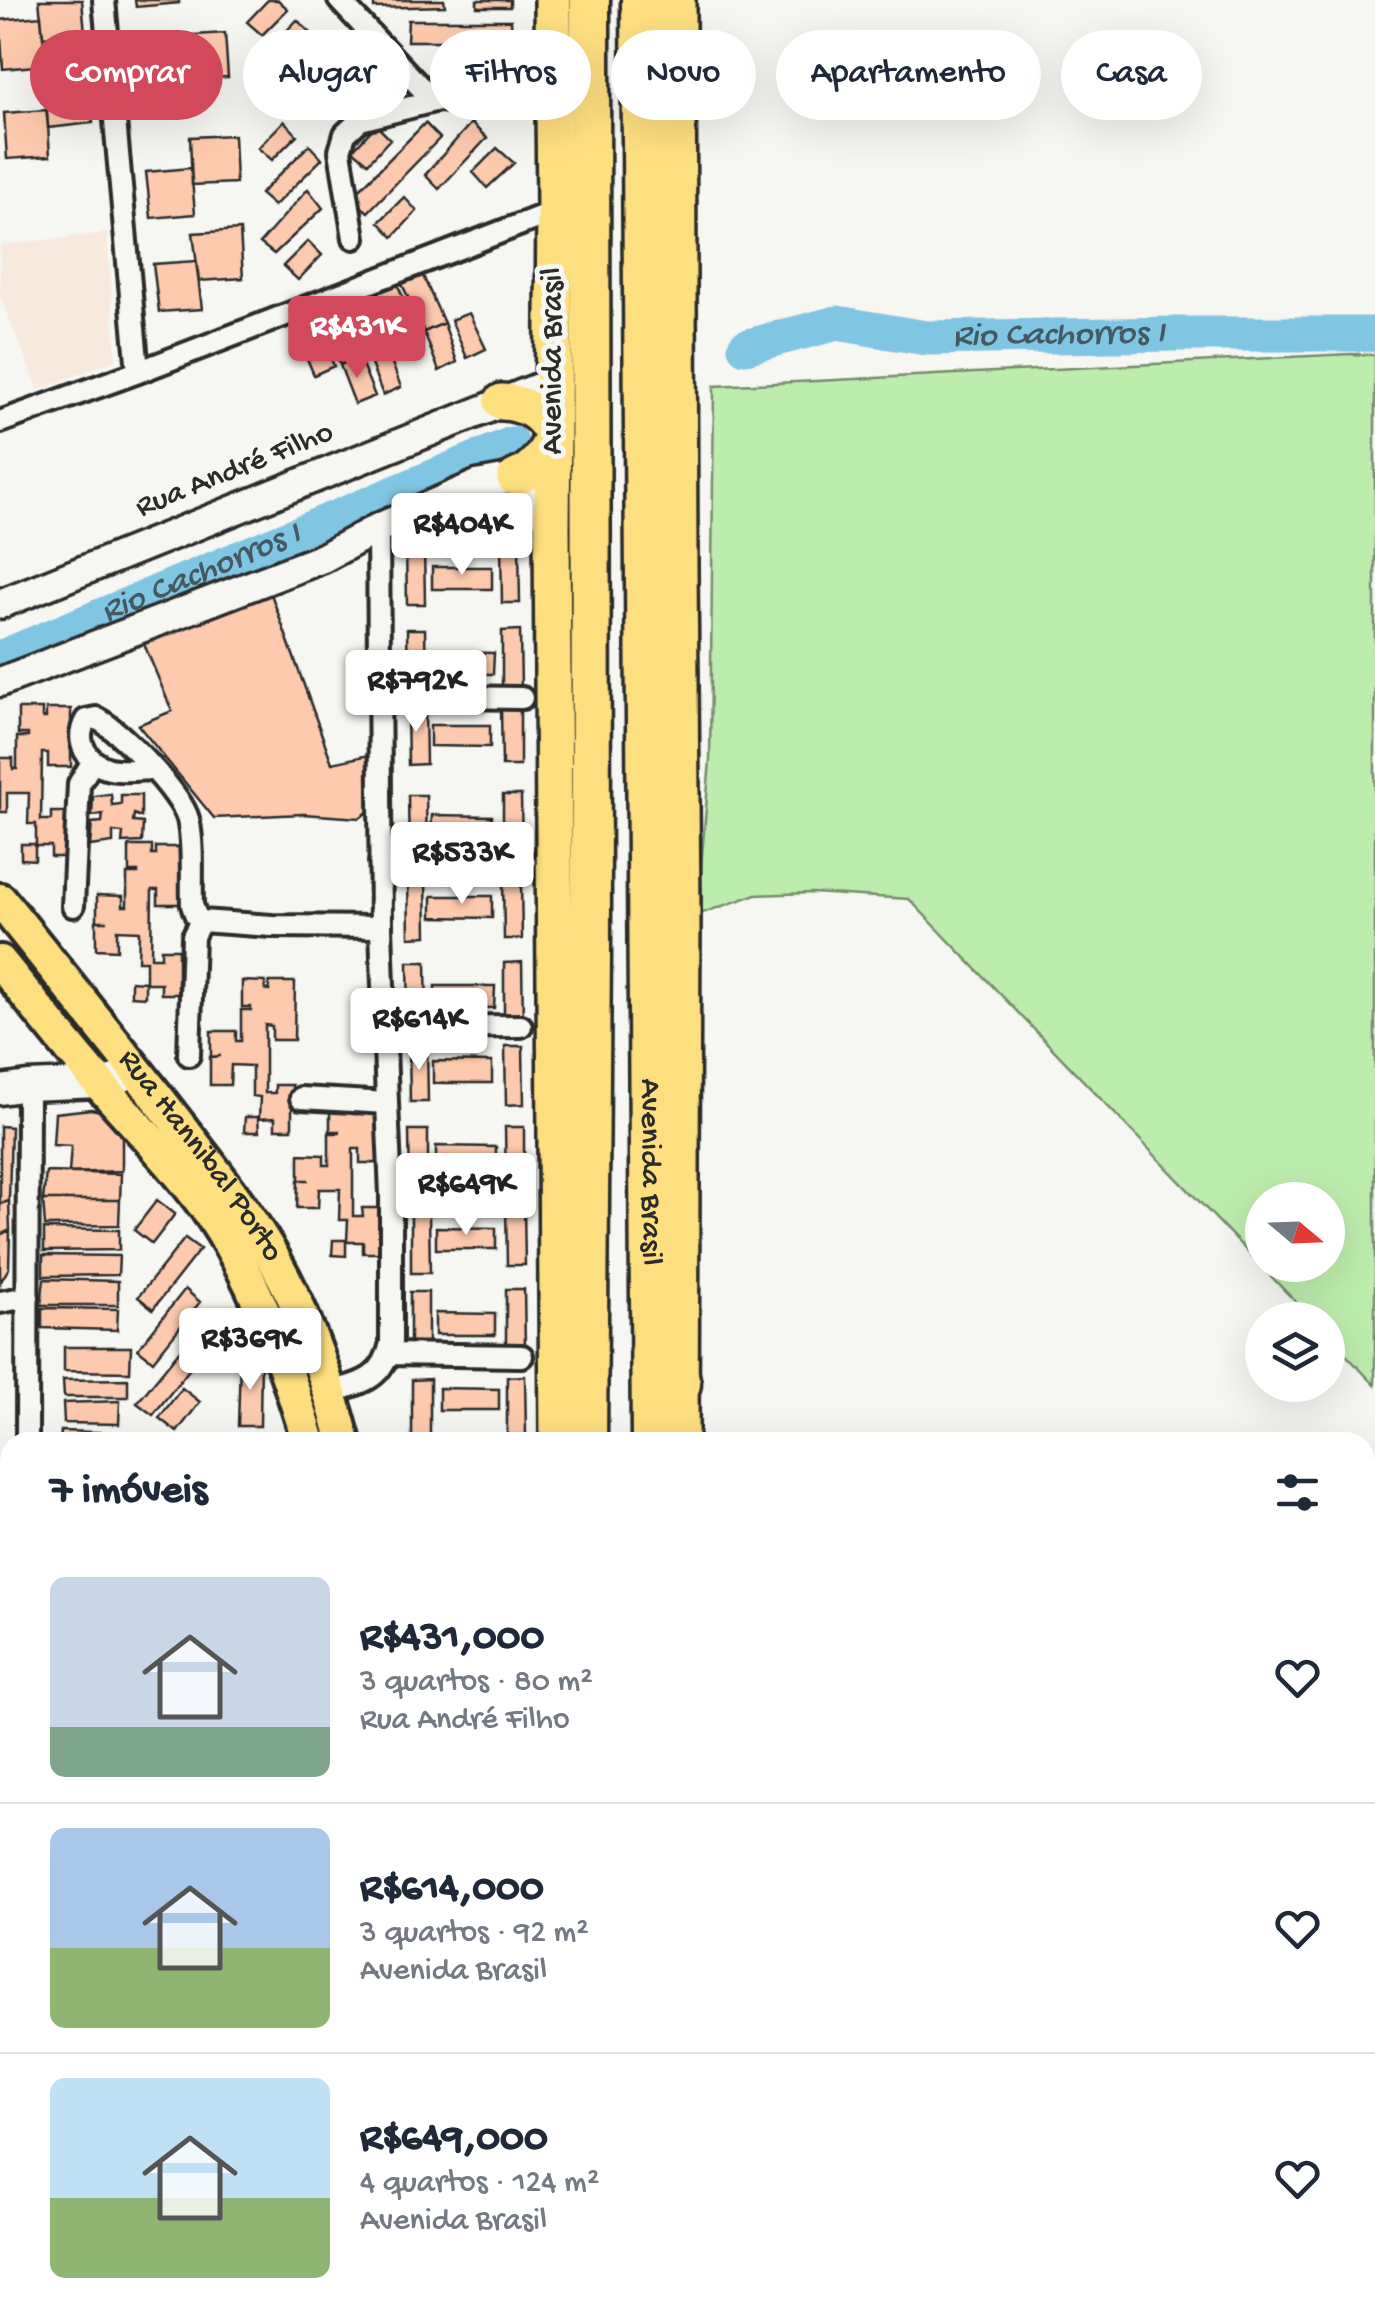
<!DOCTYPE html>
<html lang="pt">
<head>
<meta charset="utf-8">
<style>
	body { margin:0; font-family:"Gochi Hand",sans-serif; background:#f2f2f3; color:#1f2937; height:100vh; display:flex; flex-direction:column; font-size:38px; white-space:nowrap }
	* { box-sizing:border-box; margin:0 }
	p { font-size:32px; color:#747a83 }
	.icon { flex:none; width:55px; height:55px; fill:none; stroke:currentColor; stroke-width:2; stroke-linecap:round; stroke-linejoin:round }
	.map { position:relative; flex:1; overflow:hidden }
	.drawer { position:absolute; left:0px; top:1432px; width:1375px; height:892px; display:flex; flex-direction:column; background:#fff; border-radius:30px 30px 0 0; box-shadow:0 10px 40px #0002 }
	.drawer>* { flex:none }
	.top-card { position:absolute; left:30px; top:30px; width:1315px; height:90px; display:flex; gap:20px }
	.needle { width:65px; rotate:109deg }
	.fabs { position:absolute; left:1245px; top:1182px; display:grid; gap:20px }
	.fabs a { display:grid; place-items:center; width:100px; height:100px; border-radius:50%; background:#fff; box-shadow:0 10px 40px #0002; font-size:50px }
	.price { position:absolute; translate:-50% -85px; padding:0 22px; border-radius:10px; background:#fff; color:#222; font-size:32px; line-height:65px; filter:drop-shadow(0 2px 5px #0008) }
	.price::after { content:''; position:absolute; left:50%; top:60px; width:30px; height:22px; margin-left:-15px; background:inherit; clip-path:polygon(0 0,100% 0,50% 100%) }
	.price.selected { background:#d1495b; color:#fff }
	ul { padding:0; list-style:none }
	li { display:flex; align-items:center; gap:30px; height:250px; padding:0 50px }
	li+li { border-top:2px solid #e0e1e3 }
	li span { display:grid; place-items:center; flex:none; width:280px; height:200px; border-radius:15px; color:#555 }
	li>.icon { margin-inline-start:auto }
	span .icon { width:120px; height:120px; fill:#fffc; stroke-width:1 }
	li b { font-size:42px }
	h2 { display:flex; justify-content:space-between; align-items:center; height:120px; padding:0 50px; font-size:42px }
	.chip { padding:0 35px; border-radius:45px; background:#fff; box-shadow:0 10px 40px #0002; font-size:35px; line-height:90px }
	.chip.selected { background:#d1495b; color:#fff }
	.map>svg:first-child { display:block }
</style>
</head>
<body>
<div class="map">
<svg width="1375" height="2324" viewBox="0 0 1375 2324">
	<rect width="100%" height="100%" fill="#f6f6f2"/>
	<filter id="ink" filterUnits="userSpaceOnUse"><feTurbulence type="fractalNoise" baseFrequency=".01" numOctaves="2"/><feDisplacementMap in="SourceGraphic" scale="20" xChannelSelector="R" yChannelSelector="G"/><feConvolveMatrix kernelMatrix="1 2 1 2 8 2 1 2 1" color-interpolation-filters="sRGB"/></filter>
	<g filter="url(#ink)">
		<path fill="#f8e9dd" d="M107 233 116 359 39 390 0 297V245Z"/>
		<path fill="#bdedac" stroke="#748c6c" stroke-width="2.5" fill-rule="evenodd" d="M1351 354 1375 355V1385L1328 1336V1320H1313L909 899 812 893 754 895 697 915 710 760 714 386ZM1262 1200H1328V1265H1262Z
			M1365 1950 1375 1952V2162L1365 2161Z
			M1365 2250 1375 2253V2324H1326L1323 2315H1365Z
			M238 2315H430L442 2324H232Z
			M678 2315H730L731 2324H678Z
			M771 2315H1296L1303 2324H771Z"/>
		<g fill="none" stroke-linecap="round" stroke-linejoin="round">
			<g stroke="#80c5e1" stroke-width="35">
				<path id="s1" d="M745 347 837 323 926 338 1178 334H1375"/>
				<path id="s2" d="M0 658 512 444"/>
			</g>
		</g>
		<path fill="#fdcaad" stroke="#2b2b2b" stroke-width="2.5" d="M39 0H82L85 33 43 37Z
			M135 0H179V3L136 7Z
			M268 0H278L288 9 262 35 247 22Z
			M374 0H444L445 6 374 8Z
			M477 0H510V7H477Z
			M41 16 46 65 3 69 0 20Z
			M297 20 312 34 264 83 249 70Z
			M408 20H511L512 41H407Z
			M225 33 228 77 182 80 179 36Z
			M350 50 364 65 340 91 326 76Z
			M479 52 476 75H442V55Z
			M181 61 185 108 143 112 139 65Z
			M297 69 310 83 285 109 271 97Z
			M375 76 390 90 366 114 350 100Z
			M89 78 93 123 48 128 44 83Z
			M47 110 50 156 7 159 4 113Z
			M284 121 297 135 272 160 258 148Z
			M425 123 440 138 368 212 351 198Z
			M471 123 487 138 439 189 425 175Z
			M376 125 390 139 368 163 353 150Z
			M234 135 236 183 192 185 190 137Z
			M309 145 322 159 274 206 260 194Z
			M497 148 514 163 487 188 473 172Z
			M191 168 195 214 151 218 146 172Z
			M308 189 323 208 274 254 260 243Z
			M404 197 417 211 393 237 379 222Z
			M240 230 243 278 199 281 193 233Z
			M308 241 322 255 298 280 283 266Z
			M196 261 202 309 159 312 153 264Z
			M423 276 444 323 424 332 402 284Z
			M398 285 418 334 398 341 376 293Z
			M469 313 486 349 467 358 451 320Z
			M344 317 359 357 340 365 324 324Z
			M444 323 457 362 439 371 424 332Z
			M318 328 334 366 314 375 297 335Z
			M386 347 401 387 383 395 367 354Z
			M359 357 375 396 355 404 340 365Z
			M519 544 520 603H502L501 545Z
			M406 545H424L425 604H407Z
			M432 567H492V589H432Z
			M270 591 332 763 369 755 370 810 360 818 303 814 214 818 138 725 172 711 144 644Z
			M407 629H425L426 688H408Z
			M520 630 521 689H502V631Z
			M434 652 494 653 493 674H433Z
			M407 706H425L426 764 408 765Z
			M501 707H520V766H502Z
			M18 709H42V718H46V709H71V767H48V753H42L41 820H51V812H68V857H51V846H35V860L21 859V844H36V824H28L29 793H7V812H0V758H13V769H17V737H28V734H18Z
			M430 725H490V747L430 746Z
			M111 794 112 805 121 804V795H141V817L134 814 133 822 143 823 142 842 122 843 123 833 113 832V843L90 846 92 823 102 822 103 814 92 816 93 796Z
			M408 795H426L427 854H409Z
			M503 795H521L522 853 503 854Z
			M432 815 492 816 491 837H431Z
			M129 846H152V855H156V847H181V904H158V890H152L151 957H161V949H178V994H161V983H145V997L131 996V981L146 982V961H138L139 931 117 930V950L96 949V921H108H97V895L123 896V906H127V874H138V872H129Z
			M408 878H426L427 936 409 937Z
			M503 880H521L522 939H504Z
			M432 896H492V918L432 917Z
			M408 962H426L427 1020 409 1021Z
			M522 962 523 1021H504V963Z
			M242 981 265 982V990L269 991V982H295L294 1040H272V1026L265 1025V1093H275V1085H292V1129H275V1118L258 1119 259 1132H244L245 1117H259L260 1097 252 1096V1066L231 1065 230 1085H210V1057L221 1056 211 1057V1031H236V1041H241V1010H251V1007H242Z
			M435 986H495L494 1008 435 1007Z
			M427 1043 428 1102H410L409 1044Z
			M505 1046H523L524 1104 506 1105Z
			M433 1061 492 1062V1083H433Z
			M330 1105H353V1114H357V1105L383 1106 382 1163H360V1149H353V1216H363L362 1208H380V1253H363V1242H346V1256L332 1255 333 1240H347L348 1220H339L340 1189H319L318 1208H297L298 1180H309H299V1154L324 1155V1165H329V1133H339V1131H330Z
			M91 1109 105 1112 122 1131V1171L69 1173 71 1146 53 1145 55 1113Z
			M0 1126 11 1127 9 1201 0 1204Z
			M505 1127H524V1186H506Z
			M409 1130H428V1189H410Z
			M436 1146 496 1147V1168H436Z
			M46 1172 121 1174 120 1200H43Z
			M43 1200H120L119 1225 45 1226Z
			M157 1200 175 1214 152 1244 134 1230Z
			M9 1201 10 1230 0 1235V1204Z
			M506 1206H524L525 1265H507Z
			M411 1214H429L430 1273H411Z
			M436 1227 496 1228V1249H436Z
			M44 1229 119 1230V1250L44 1251Z
			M10 1230 9 1268 0 1283V1235Z
			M185 1238 200 1249 153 1309 138 1297Z
			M43 1255 119 1256 118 1275 43 1276Z
			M44 1279 118 1281V1305H41Z
			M185 1289 200 1302 153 1361 138 1349Z
			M506 1289H524L525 1347 506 1348Z
			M410 1292H428V1350L410 1351Z
			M42 1308 118 1309 117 1330 42 1328Z
			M435 1313 495 1314V1335H435Z
			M185 1344 200 1356 153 1415 137 1403Z
			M64 1347H131L130 1372 64 1371Z
			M240 1360H261L260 1426H238Z
			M525 1376 526 1435H507V1377Z
			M128 1379V1397H64L63 1380Z
			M430 1379V1438H412V1380Z
			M182 1388 200 1402 177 1432 159 1418Z
			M439 1388 499 1389V1410H439Z
			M120 1401 119 1424 64 1423 63 1403Z
			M61 1431 126 1433V1442H60Z
			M226 1437 279 1438V1442H226Z
			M868 2315H965L964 2324H927Z"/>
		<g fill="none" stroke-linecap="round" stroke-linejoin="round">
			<g stroke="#2b2b2b" stroke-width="28">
				<path id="minor" d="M104 0 138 372
					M339 0 424 91 438 100 465 102 554 100
					M354 238 340 151 345 134 360 120 438 100
					M0 422 138 372 555 211
					M379 696 522 698
					M152 769C127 770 100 776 85 751 79 740 80 731 86 720L96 718C120 730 181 793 188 819 194 845 191 878 192 905L196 916 201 921 272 926 381 927
					M380 862H525
					M73 906 79 784 93 761
					M384 1027 521 1026
					M189 1055 193 936 201 921
					M301 1098 387 1103 381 927 378 528
					M391 1195H513
					M0 1302 28 1297
					M389 1354 522 1356
					M330 1392C363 1383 383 1379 391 1343V1195L387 1103
					M27 1442 28 1086
					M0 1492 10 1489
					M0 1682 10 1678
					M0 1881 10 1877
					M0 2081 10 2077"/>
			</g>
			<g stroke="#2b2b2b" stroke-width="35">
				<path id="tertiary" d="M0 604 553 382
					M0 682 323 558 378 528 477 485 515 478 531 491 552 527
					M0 1090 28 1086 99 1083 138 1073
					M121 2324 131 2315"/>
			</g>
			<g stroke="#2b2b2b" stroke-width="40">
				<g id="primary">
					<path id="s3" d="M0 900C57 971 115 1043 171 1115 211 1167 254 1219 284 1278 311 1330 329 1386 344 1442"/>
					<path d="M0 962C35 1005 70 1050 106 1091 143 1133 183 1173 214 1219 259 1287 286 1366 309 1442"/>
					<path d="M155 2324 161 2315"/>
				</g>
			</g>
			<g stroke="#2b2b2b" stroke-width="42">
				<path id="trunk" d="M553 0 555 211 552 527 558 1442
					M677 0 679 570 682 910 680 1442
					M502 402C525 403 544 414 553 436 545 455 535 470 515 478
					M434 2315 443 2324
					M748 2315 749 2324
					M1308 2315 1314 2324
					M218 2324 225 2315
					M523 2324 524 2315"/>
			</g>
			<g stroke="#2b2b2b" stroke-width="45">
				<g id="motorway">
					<path id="s4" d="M641 0 651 1442"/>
					<path d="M664 1313 681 1384"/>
					<path d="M587 1442 591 954 590 0"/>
					<path d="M1365 2227 1375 2229"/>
					<path d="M589 2315V2324"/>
					<path d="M663 2315V2324"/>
				</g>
			</g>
			<use href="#minor" stroke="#f6f6f2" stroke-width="20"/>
			<use href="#tertiary" stroke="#f6f6f2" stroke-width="28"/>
			<use href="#primary" stroke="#fedf80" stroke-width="32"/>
			<use href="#trunk" stroke="#fedf80" stroke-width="35"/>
			<use href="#motorway" stroke="#fedf80" stroke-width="38"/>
		</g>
	</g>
	<g text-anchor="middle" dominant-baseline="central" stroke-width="10" stroke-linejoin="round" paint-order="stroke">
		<g font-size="32" fill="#2b2b2b" stroke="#f6f6f2">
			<text transform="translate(554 361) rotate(-90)">Avenida Brasil</text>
			<text transform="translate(235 471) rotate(-22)">Rua André Filho</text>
			<text stroke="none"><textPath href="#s3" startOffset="325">Rua Hannibal Porto</textPath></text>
			<text stroke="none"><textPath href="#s4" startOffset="1172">Avenida Brasil</textPath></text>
		</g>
		<g font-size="35" font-style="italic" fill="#445962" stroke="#f6f6f2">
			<text stroke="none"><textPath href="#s1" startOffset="318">Rio Cachorros I</textPath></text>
			<text stroke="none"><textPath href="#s2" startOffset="218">Rio Cachorros I</textPath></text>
		</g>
	</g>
</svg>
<div class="fabs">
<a><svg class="needle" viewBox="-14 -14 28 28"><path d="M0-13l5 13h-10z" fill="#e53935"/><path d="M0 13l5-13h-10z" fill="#747a83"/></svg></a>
<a><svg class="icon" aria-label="layers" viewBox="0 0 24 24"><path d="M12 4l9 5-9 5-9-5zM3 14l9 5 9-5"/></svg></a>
</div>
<b class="price selected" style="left:357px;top:381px">R$431K</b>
<b class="price" style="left:462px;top:578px">R$404K</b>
<b class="price" style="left:416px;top:735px">R$792K</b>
<b class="price" style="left:462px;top:907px">R$533K</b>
<b class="price" style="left:419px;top:1073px">R$614K</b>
<b class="price" style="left:466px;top:1238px">R$649K</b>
<b class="price" style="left:250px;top:1393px">R$369K</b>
<div class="top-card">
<a class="chip selected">Comprar</a>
<a class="chip">Alugar</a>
<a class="chip">Filtros</a>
<a class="chip">Novo</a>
<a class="chip">Apartamento</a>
<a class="chip">Casa</a>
</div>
<section class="drawer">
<h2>7 imóveis<svg class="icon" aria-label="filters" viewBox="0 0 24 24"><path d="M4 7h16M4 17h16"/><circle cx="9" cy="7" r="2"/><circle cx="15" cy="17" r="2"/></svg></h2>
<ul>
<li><span style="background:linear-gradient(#c9d6e8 75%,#7fa58c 0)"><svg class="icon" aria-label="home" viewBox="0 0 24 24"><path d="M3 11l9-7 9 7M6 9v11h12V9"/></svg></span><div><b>R$431,000</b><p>3 quartos · 80 m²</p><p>Rua André Filho</p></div><svg class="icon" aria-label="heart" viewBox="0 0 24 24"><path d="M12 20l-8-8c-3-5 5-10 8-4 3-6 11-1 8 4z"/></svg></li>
<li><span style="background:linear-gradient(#a9c7e8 60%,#8fb573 0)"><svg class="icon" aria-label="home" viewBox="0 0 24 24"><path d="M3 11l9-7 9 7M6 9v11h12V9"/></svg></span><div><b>R$614,000</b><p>3 quartos · 92 m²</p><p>Avenida Brasil</p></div><svg class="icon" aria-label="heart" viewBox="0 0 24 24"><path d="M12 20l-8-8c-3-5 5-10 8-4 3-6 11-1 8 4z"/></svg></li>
<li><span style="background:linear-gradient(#bfe0f5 60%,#8fb573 0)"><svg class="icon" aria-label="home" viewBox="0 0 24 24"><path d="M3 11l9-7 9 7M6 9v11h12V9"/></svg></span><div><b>R$649,000</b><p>4 quartos · 124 m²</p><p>Avenida Brasil</p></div><svg class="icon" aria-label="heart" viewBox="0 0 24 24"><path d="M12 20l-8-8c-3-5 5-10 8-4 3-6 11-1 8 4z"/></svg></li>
</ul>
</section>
</div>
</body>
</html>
